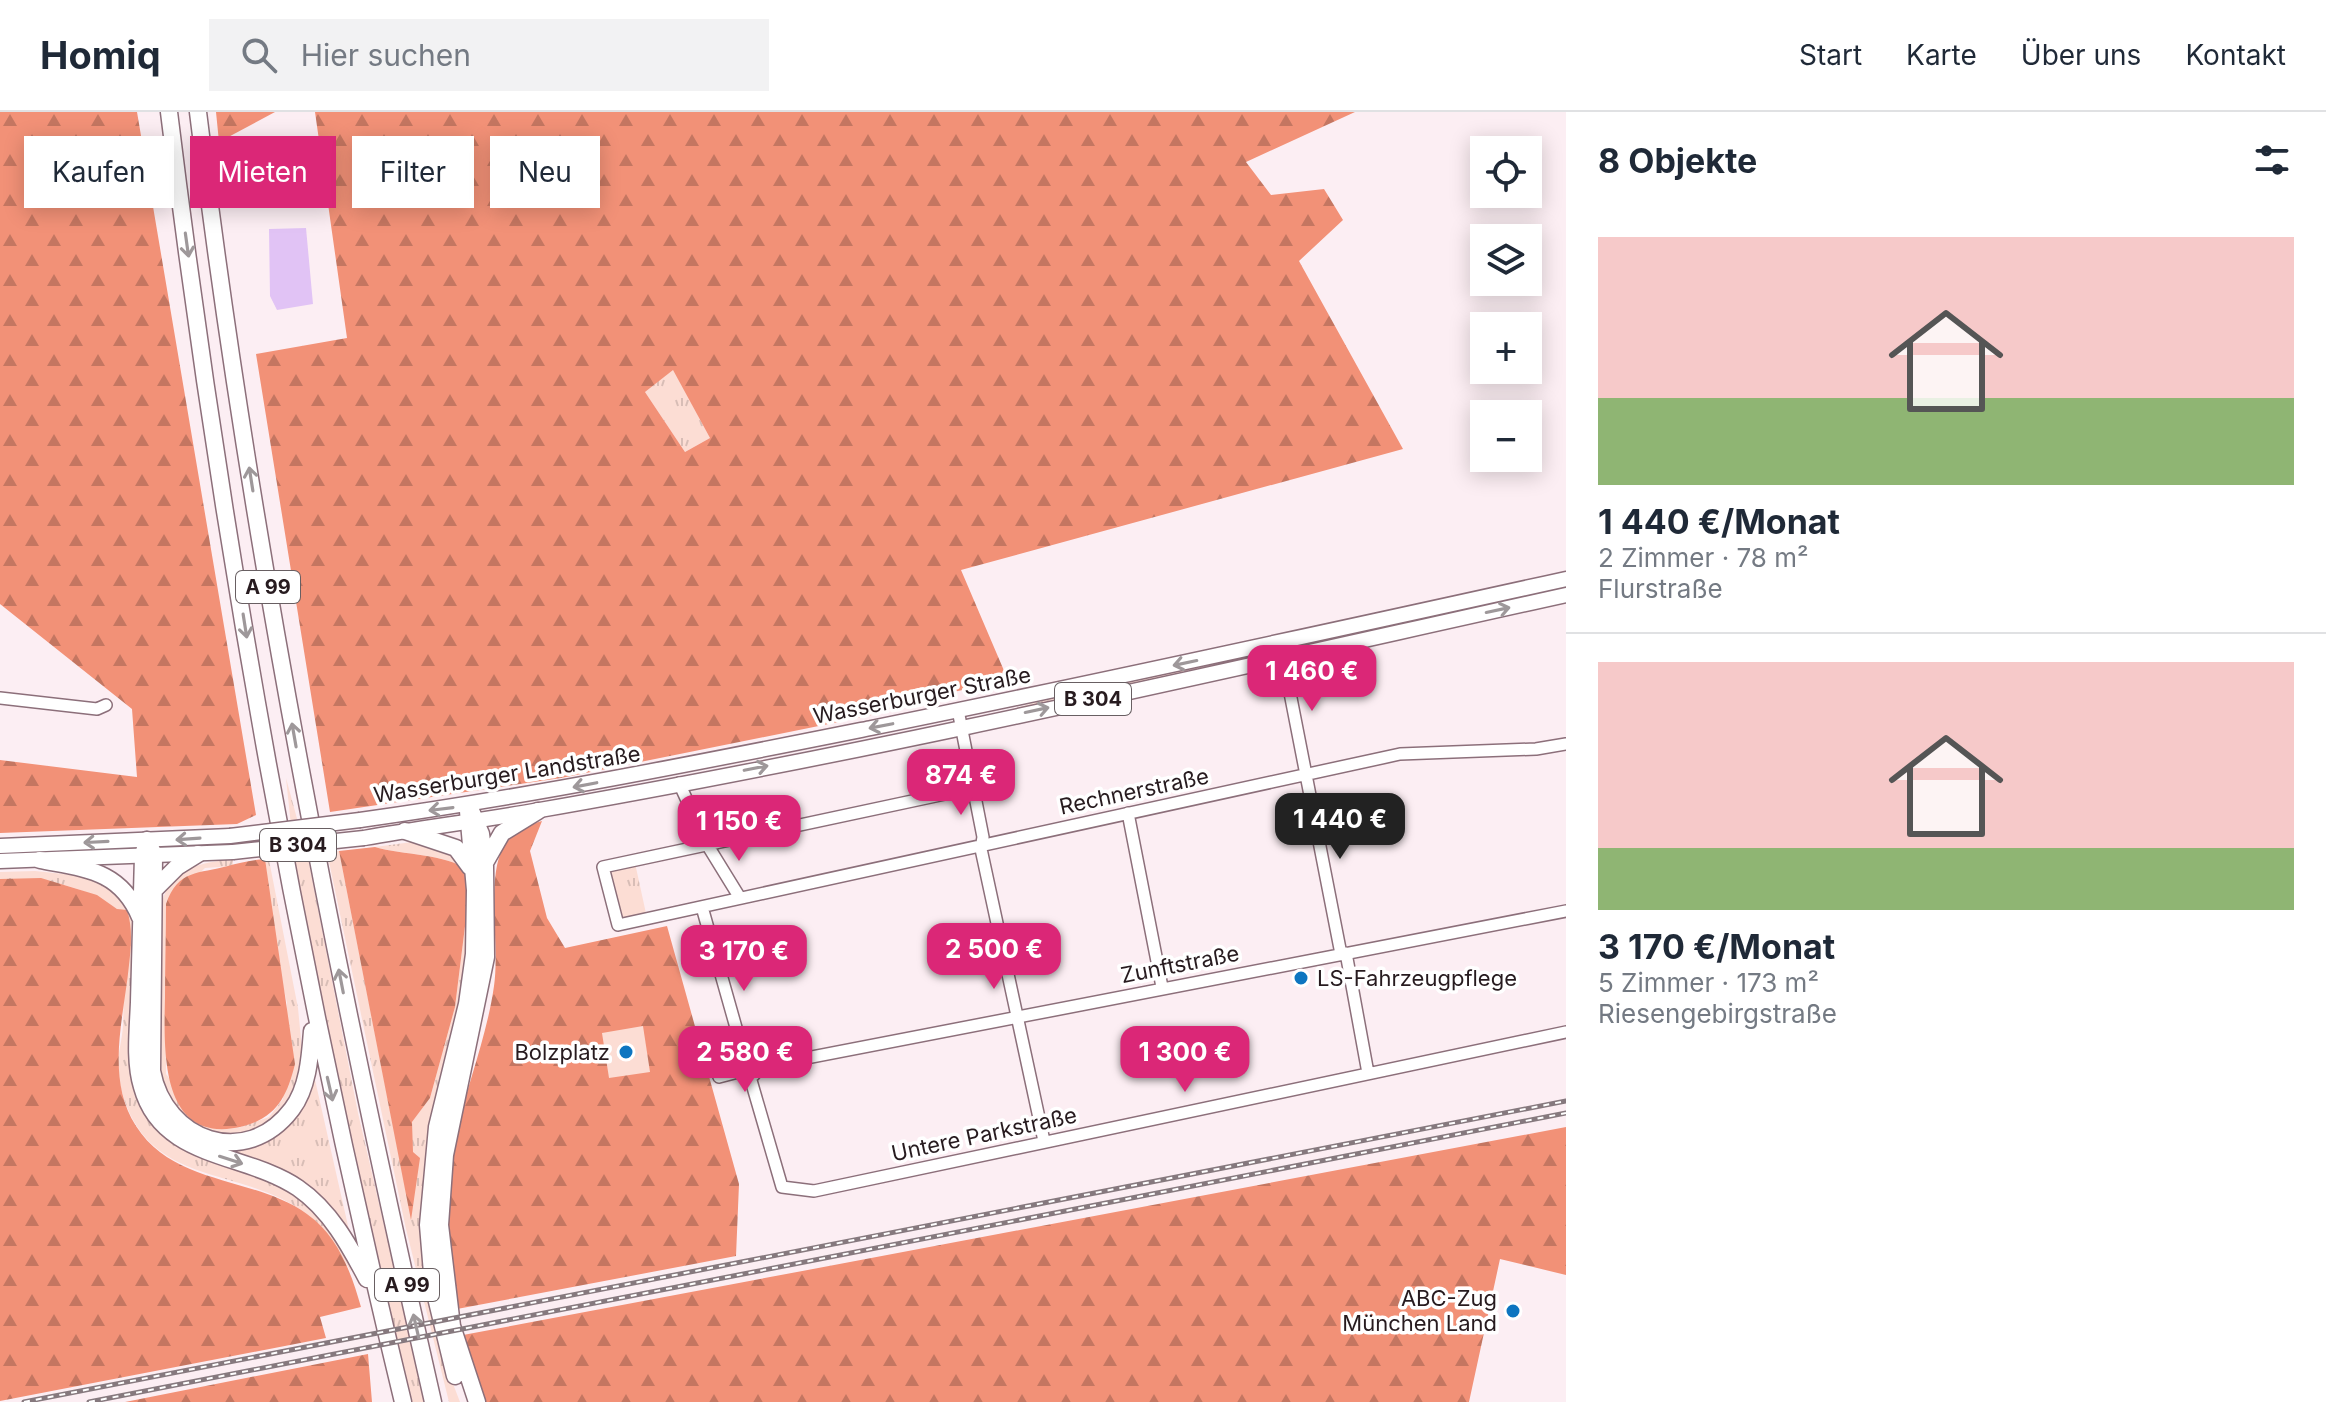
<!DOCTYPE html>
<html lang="de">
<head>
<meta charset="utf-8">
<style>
	body { margin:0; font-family:Inter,sans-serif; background:#f2f2f3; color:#1f2937; height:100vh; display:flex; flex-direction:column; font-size:30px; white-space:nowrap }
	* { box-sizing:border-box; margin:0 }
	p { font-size:26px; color:#747a83 }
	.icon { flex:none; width:44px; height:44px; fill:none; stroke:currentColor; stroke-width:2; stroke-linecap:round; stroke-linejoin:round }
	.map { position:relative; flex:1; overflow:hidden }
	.details { display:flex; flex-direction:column; background:#fff; width:760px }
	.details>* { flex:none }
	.top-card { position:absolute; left:24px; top:24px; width:760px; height:72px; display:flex; gap:16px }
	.buttons { position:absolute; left:1470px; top:24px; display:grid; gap:16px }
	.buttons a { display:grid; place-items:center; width:72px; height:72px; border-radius:0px; background:#fff; box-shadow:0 4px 20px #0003; font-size:40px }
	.price { position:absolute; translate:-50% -68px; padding:0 18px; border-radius:16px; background:#db2777; color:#fff; font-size:26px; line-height:52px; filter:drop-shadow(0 2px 4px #0008) }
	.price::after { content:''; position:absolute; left:50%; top:48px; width:24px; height:18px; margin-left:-12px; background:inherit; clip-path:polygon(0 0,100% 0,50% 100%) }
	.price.active { background:#222; color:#fff }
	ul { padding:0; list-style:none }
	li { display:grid; align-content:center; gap:16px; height:424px; padding:0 32px }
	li+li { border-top:2px solid #e0e1e3 }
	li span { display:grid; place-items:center; height:248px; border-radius:0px; color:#555 }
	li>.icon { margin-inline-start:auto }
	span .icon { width:144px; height:144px; fill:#fffc; stroke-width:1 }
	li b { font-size:34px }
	h2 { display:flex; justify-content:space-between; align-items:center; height:96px; padding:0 32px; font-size:34px }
	.pill { padding:0 28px; border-radius:0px; background:#fff; box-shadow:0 4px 20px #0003; font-size:28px; line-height:72px }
	.pill.active { background:#db2777; color:#fff }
	header { display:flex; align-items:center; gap:48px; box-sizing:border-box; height:112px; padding:0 40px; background:#fff; border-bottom:2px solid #e0e1e3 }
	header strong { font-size:38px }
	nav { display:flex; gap:44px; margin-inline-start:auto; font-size:28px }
	.search { width:560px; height:72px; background:#f2f2f3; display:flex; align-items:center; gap:20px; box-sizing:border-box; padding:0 28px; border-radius:0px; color:#747a83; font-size:30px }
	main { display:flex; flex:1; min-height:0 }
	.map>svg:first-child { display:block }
</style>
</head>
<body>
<header>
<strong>Homiq</strong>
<div class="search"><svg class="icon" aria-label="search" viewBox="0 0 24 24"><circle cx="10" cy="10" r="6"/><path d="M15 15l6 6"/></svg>Hier suchen</div>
<nav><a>Start</a><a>Karte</a><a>Über uns</a><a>Kontakt</a></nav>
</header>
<main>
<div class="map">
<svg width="1566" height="1290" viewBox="0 0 1566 1290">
	<defs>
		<pattern id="grass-tufts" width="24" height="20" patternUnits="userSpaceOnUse" patternTransform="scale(2)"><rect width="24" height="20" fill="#fcddd4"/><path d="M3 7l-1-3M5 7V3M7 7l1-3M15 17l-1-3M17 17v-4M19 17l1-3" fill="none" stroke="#d8bdb6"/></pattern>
		<pattern id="forest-firs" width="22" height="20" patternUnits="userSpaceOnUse" patternTransform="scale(2)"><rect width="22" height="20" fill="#f29177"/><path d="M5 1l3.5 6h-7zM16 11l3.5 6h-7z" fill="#c47661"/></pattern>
	</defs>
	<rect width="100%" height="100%" fill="#fceef3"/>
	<path fill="url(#grass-tufts)" d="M673 257 710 326 685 340 645 280Z
		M1408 508 1412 512 985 605 1058 584Z
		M286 666 309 751 358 1001 425 1290H410L332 944 295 752Z
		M412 730 448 736 467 758C447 742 402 743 375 735Z
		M339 739 411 1105 412 1010 430 986 455 895 469 782 470 808 459 904 450 1264 460 1290H449L406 1117 327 740Z
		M233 747V754L205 756 166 793V962L203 1011 238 1016 269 1005 283 987 287 891 277 848 265 749 269 748 298 896 303 948 292 987 262 1017 232 1024 214 1022 177 1002 158 961 162 790C172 755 200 751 233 747Z
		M149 749C154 758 151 778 150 790 149 853 125 984 185 1021 207 1035 230 1038 255 1030 279 1023 297 1004 307 982 310 974 310 965 313 959L351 1127C333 1102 317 1082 290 1067 229 1033 153 1043 142 955Z
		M635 751 647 806 622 812 608 757Z
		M35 759 93 765 109 772 135 803V963L244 1057 305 1087 347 1138 351 1160C339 1139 327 1116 307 1102 236 1050 142 1079 119 968 115 949 122 932 123 913 125 875 119 835 117 797 81 772 43 766 0 767V760Z"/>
	<path fill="url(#forest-firs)" fill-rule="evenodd" d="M0 0H137L256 703 237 712 0 721V648L137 665 132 597 0 492Z
		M216 0H275L219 30Z
		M315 0H1355L1246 50 1271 83 1324 77 1343 108 1299 149 1403 337 961 458 1008 568 926 586 868 604 561 666 330 700 256 242 347 226ZM673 258 710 326 685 340 645 280Z
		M542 709 530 739 547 806 565 836 667 814 739 1072 736 1144 457 1197C449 1139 443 1080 456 1022 467 973 487 924 494 874 500 835 486 767 503 736 510 722 528 713 542 709Z
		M375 735C402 743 447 742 467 758L469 782 455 895 430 986 412 1010 413 1040 420 1046 411 1108 339 739Z
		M265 747 295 952C287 984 277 1005 244 1014 159 1036 164 937 165 885 165 854 166 823 166 792 178 757 199 762 228 754 238 751 251 748 265 747Z
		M41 766 97 783 117 797 127 798C133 816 131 835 129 853 124 905 105 966 136 1014 174 1074 254 1064 307 1102 338 1124 351 1160 361 1195L320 1205 326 1226 0 1289V767Z
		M1566 1015V1163L1500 1147 1469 1290H486L463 1223Z
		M368 1242 372 1290H125Z"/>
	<path fill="#fcddd4" d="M643 914 650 960 609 966 602 921Z"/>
	<path fill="#e1c3f5" d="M295 26 297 72 280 73 277 27Z
		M306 116 313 192 277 198 270 184 269 117Z"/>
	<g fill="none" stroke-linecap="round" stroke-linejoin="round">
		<g stroke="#8c6f7a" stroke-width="14">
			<path id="minor" d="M1283 545 1341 842
				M0 586 97 597 106 593
				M958 598 983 725 981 737 1044 1029
				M679 671 708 734 740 786
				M973 676 603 755 618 813 1400 642 1536 637 1566 632
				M1128 701 1162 875
				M702 795 746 951
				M1346 841 1368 961
				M742 958a7 7 0 1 1 14 0a7 7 0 1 1-14 0Z
				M755 956 1566 799
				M719 965 742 959
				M750 965 782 1075 814 1079 1566 920"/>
		</g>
		<g stroke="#8c6f7a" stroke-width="17">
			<path id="major" d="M360 708C532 684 701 650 871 616 1103 569 1335 518 1566 467
				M364 726C420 716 478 709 534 699 880 639 1223 559 1566 483
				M0 734 230 724
				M0 749 233 740"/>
		</g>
		<g stroke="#8c6f7a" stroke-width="19">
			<path id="highway" d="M169 0C222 434 300 865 403 1290
				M198 0C251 434 336 864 433 1290
				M469 694 481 722 485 754 486 845 445 1043 440 1113 452 1214 477 1290
				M405 719 456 736 470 755
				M147 728 143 744C142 792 140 841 139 890 138 917 134 949 142 975 162 1048 245 1040 298 1076 330 1098 349 1133 367 1167
				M147 728 154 743 152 959C165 1029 246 1058 292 997 308 976 310 945 312 919
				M40 748C86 757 120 758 140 805
				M486 749 502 721 538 699
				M153 779 177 755 198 742
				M455 1264 433 1173 428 1113 437 1015 467 892 474 842 475 778 468 699"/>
		</g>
		<use href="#minor" stroke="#fff" stroke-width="11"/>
		<use href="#major" stroke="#fff" stroke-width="14"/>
		<use href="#highway" stroke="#fff" stroke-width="16"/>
		<g stroke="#86797e" stroke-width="5">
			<path id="rail" d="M24 1290 1566 989
				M89 1290 1566 1001"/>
		</g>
		<use href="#rail" stroke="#fff" stroke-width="2" stroke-dasharray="6" stroke-linecap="butt"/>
		<g stroke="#8c6f7a" stroke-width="17" stroke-linecap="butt">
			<path id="major-bridge" d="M230 724 360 708
				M233 740 364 726"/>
		</g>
		<use href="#major-bridge" stroke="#fff" stroke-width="14"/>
	</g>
	<defs><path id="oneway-shaft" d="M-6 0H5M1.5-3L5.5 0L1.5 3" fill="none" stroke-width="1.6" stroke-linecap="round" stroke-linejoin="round" transform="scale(2)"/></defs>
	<g stroke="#9e989a">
		<use href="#oneway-shaft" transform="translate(187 133) rotate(82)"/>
		<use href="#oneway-shaft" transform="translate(251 367) rotate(-99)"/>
		<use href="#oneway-shaft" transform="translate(1498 498) rotate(-12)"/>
		<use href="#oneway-shaft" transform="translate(245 514) rotate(81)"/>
		<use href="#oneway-shaft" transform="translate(1185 551) rotate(168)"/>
		<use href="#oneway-shaft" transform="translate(1037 598) rotate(-12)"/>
		<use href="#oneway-shaft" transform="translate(881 614) rotate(169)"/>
		<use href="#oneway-shaft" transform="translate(294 623) rotate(-100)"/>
		<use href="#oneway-shaft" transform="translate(756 656) rotate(-11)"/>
		<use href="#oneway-shaft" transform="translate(585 673) rotate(169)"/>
		<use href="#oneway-shaft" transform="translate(441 697) rotate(173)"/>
		<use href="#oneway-shaft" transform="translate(188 727) rotate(176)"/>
		<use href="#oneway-shaft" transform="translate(96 730) rotate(177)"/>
		<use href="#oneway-shaft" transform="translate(341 869) rotate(-101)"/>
		<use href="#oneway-shaft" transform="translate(330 977) rotate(77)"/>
		<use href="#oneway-shaft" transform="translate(231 1048) rotate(18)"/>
		<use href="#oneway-shaft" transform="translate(416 1214) rotate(-103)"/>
	</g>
	<g fill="#0d75c0" stroke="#fff" stroke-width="3">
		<circle cx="1301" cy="866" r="8"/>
		<circle cx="626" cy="940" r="8"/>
		<circle cx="1513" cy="1199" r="8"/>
	</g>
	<g text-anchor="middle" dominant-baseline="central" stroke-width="7" stroke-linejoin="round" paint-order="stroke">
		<g fill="#fff" stroke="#685f62" stroke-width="2">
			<rect x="236" y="459" width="64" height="32" rx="6"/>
			<rect x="1055" y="571" width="76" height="32" rx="6"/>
			<rect x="260" y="717" width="76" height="32" rx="6"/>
			<rect x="375" y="1157" width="64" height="32" rx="6"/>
		</g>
		<g font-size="20" font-weight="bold" fill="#271b1f">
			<text x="268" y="475">A 99</text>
			<text x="1093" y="587">B 304</text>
			<text x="298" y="733">B 304</text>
			<text x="407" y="1173">A 99</text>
		</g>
		<g font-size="22" fill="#271b1f" stroke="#fff">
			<text transform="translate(922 583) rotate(-11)">Wasserburger Straße</text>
			<text transform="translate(507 662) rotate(-9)">Wasserburger Landstraße</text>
			<text transform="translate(1134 679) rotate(-12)">Rechnerstraße</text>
			<text transform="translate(1180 852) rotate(-11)">Zunftstraße</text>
			<text transform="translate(984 1022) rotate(-12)">Untere Parkstraße</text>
		</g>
		<g font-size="22" fill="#271b1f" stroke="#fff" text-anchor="end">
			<text x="1317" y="866" text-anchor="start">LS-Fahrzeugpflege</text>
			<text x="610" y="940">Bolzplatz</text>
			<text x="1497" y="1186">ABC-Zug<tspan x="1497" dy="25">München Land</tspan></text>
		</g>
	</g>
</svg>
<div class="buttons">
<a><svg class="icon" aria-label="locate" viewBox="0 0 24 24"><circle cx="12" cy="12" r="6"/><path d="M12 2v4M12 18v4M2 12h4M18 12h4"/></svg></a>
<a><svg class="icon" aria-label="layers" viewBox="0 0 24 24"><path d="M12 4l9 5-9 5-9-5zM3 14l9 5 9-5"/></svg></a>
<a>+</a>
<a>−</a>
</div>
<b class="price" style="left:1312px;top:601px">1 460 €</b>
<b class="price" style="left:961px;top:705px">874 €</b>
<b class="price active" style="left:1340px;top:749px">1 440 €</b>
<b class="price" style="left:739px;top:751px">1 150 €</b>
<b class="price" style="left:994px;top:879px">2 500 €</b>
<b class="price" style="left:744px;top:881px">3 170 €</b>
<b class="price" style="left:745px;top:982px">2 580 €</b>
<b class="price" style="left:1185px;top:982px">1 300 €</b>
<div class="top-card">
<a class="pill">Kaufen</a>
<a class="pill active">Mieten</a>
<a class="pill">Filter</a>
<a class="pill">Neu</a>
</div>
</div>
<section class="details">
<h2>8 Objekte<svg class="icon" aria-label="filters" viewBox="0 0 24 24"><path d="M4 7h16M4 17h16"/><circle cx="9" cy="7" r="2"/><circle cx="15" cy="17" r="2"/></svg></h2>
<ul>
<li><span style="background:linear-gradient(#f6c9c9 65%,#8fb573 0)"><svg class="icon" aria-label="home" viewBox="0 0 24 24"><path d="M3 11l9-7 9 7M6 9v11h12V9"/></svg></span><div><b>1 440 €/Monat</b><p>2 Zimmer · 78 m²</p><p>Flurstraße</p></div></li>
<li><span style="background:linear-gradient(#f6c9c9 75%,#8fb573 0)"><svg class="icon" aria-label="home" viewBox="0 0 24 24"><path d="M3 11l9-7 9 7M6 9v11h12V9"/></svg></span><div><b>3 170 €/Monat</b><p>5 Zimmer · 173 m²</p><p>Riesengebirgstraße</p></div></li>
</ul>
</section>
</main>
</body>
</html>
